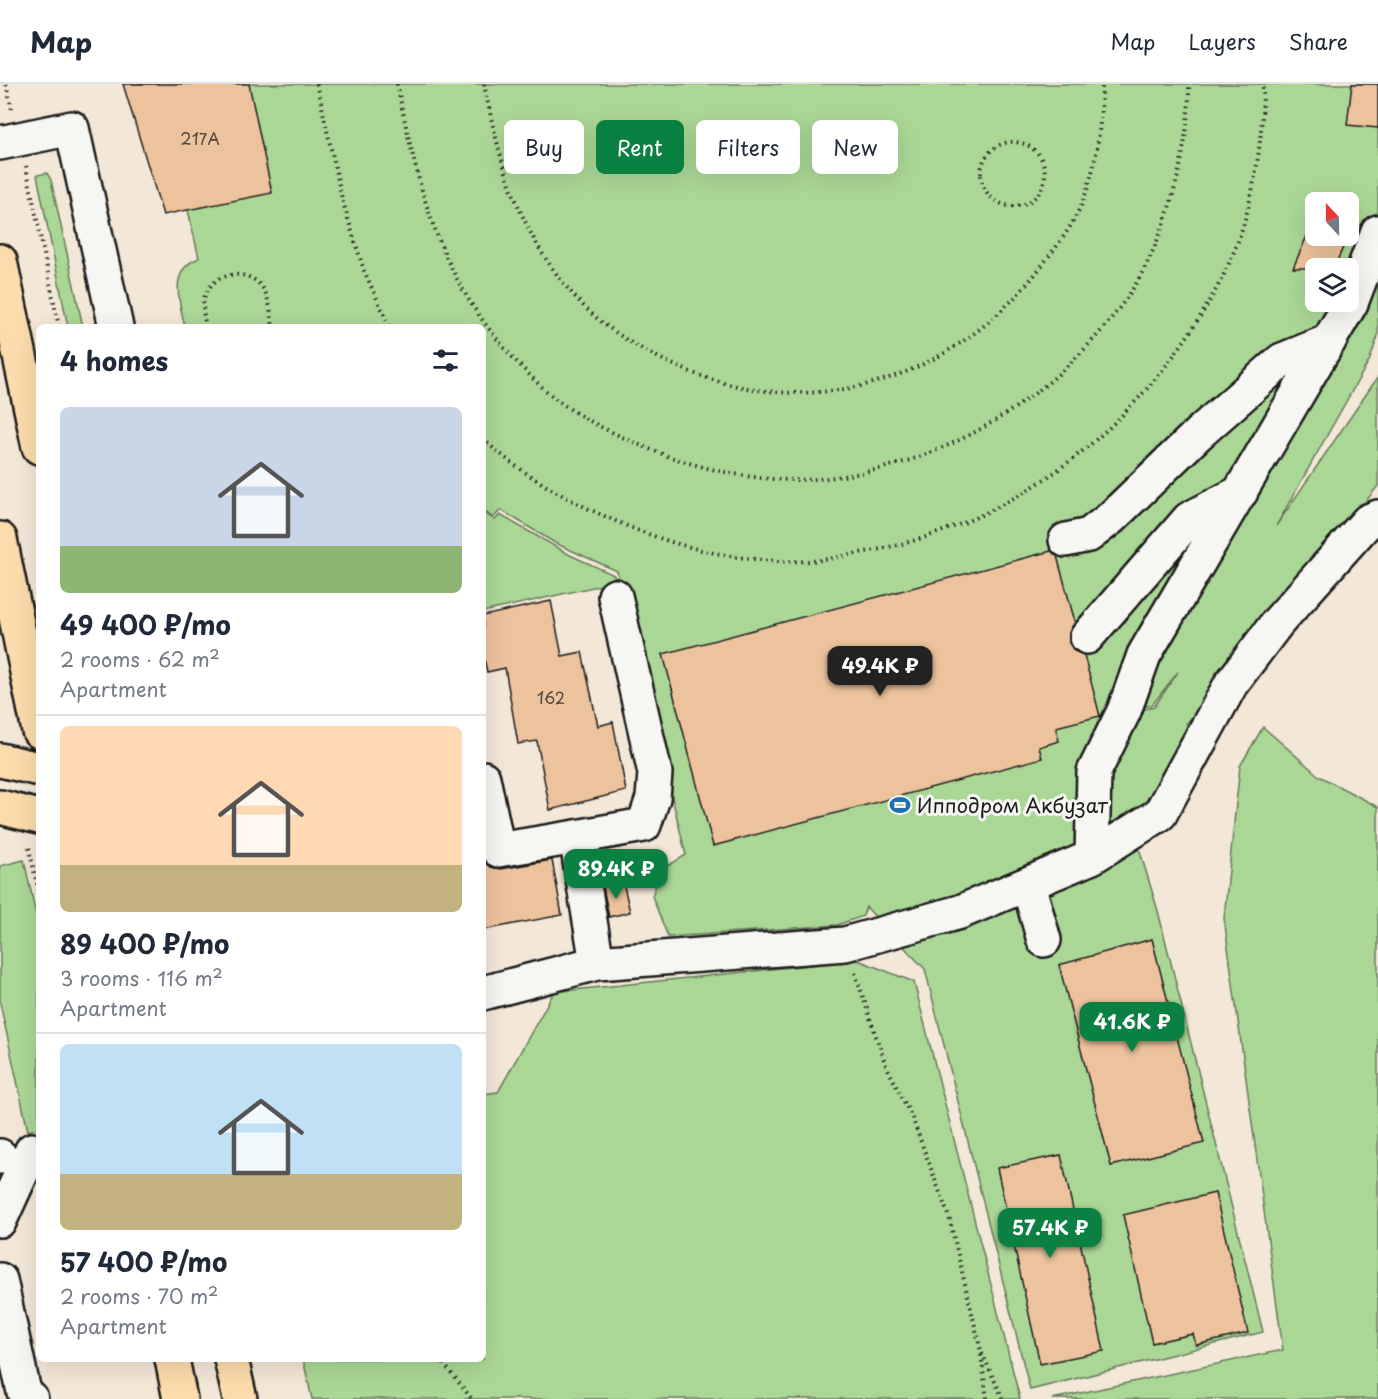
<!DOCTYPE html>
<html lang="en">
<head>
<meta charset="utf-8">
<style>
	body { margin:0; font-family:"Playpen Sans",sans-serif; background:#f2f2f3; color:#1f2937; height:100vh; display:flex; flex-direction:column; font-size:22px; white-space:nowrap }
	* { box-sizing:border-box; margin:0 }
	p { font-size:20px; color:#747a83 }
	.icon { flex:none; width:33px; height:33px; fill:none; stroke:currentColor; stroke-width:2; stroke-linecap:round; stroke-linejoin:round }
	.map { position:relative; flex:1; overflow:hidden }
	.panel { position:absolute; left:36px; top:240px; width:450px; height:1038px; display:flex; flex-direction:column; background:#fff; border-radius:9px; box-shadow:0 6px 24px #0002 }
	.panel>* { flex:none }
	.hud { position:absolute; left:504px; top:36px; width:570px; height:54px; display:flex; gap:12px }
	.needle { width:39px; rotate:338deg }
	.controls { position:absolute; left:1305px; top:108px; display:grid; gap:12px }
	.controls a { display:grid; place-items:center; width:54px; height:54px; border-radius:9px; background:#fff; box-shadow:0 6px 24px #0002; font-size:30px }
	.price { position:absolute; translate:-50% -51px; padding:0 14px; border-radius:12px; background:#0b8043; color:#fff; font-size:20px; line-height:39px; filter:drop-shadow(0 2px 3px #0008) }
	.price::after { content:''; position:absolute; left:50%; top:36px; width:18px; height:14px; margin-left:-9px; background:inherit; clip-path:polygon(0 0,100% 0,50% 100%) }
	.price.selected { background:#222; color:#fff }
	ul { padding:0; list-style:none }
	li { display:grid; align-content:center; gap:12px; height:318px; padding:0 24px }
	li+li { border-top:2px solid #e0e1e3 }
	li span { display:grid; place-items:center; height:186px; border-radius:9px; color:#555 }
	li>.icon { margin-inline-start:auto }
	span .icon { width:108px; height:108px; fill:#fffc; stroke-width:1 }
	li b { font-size:26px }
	h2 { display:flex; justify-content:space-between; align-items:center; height:72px; padding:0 24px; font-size:26px }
	.chip { padding:0 21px; border-radius:9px; background:#fff; box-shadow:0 6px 24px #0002; font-size:21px; line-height:54px }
	.chip.selected { background:#0b8043; color:#fff }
	header { display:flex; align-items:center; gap:36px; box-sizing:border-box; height:84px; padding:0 30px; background:#fff; border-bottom:2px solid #e0e1e3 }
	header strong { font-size:28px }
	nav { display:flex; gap:33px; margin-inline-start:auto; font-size:21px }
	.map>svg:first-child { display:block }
</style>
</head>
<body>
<header>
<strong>Map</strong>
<nav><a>Map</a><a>Layers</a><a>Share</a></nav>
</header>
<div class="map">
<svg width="1378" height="1315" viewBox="0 0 1378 1315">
	<rect width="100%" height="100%" fill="#f3e7d8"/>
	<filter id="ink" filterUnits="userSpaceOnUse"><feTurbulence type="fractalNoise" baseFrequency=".0167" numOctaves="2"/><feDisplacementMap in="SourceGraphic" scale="12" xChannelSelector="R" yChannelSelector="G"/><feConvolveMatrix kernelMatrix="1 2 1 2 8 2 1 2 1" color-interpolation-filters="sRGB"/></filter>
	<g filter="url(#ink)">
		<path fill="#abd796" stroke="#647a59" stroke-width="1.5" fill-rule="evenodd" d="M123 0H1378V252L1370 275 1276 442 1378 293V402L1186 640 1189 642 1143 735 1129 731 1158 827 1263 1248 1030 1306 925 885 866 823 863 832 837 841 668 853 652 812 661 786 686 771 617 487 555 459 501 426 493 434 483 426V243H185C179 217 168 186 199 174L188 126ZM1316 118H1348V152H1316ZM1316 184H1348V218H1316ZM1178 588 1154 623 1136 627 1113 676 1100 632 1152 621Z
			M47 89 51 96 83 243H68L37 91Z
			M483 428 495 436 500 431 570 471 614 491 615 498 483 528Z
			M1263 643 1319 692 1378 723V1315H1052L1283 1266 1224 834 1240 682Z
			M24 776 39 844V1044L28 1047 0 919V782Z
			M858 876 914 898 1020 1315H312L303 1275H483V1010L498 1008 554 908Z"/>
		<path fill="#edc39d" stroke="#1c1c1c" stroke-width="1.5" d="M123 0H249L272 109 163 131Z
			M1352 0H1378V44L1347 41Z
			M1307 152H1348L1334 184H1293Z
			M1051 467 1057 472 1075 538 1069 549V559L1074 567 1084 571 1100 632 1056 643 1059 657 1039 663 1042 674 713 762 663 570Z
			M551 517 562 572 582 568 598 642 613 638 626 707 550 726 537 657 518 660 505 584 487 588 483 569V532Z
			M552 776 562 831 483 846V777L491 783 501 785Z
			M623 798 630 828 609 833 603 803Z
			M1152 855 1204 1059 1111 1082 1059 881Z
			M1061 1071 1104 1267 1040 1280 997 1084Z
			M1215 1109 1248 1249 1196 1261 1193 1250 1152 1259 1123 1131Z"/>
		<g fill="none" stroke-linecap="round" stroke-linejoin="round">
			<g stroke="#1c1c1c" stroke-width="38">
				<path id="minor" d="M0 59 72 44 116 243
					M1066 456 1089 451 1111 434 1198 350 1282 276 1329 257
					M1087 553 1189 435 1241 408
					M483 694 498 766 576 753 597 879
					M576 753 644 741 653 714 655 689 615 512
					M1092 773 1094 688 1124 627 1144 571 1351 219 1378 148
					M1028 800 1044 856
					M483 909 597 879 845 860 960 828 1092 773 1160 730 1231 600 1277 539 1368 437 1378 433
					M0 1072V1073
					M0 1136 32 1066
					M0 1196 24 1308 31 1315"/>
			</g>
			<g stroke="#1c1c1c" stroke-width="38">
				<path id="major" d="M0 177 39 363
					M0 455 39 647
					M0 676 39 685
					M0 723 39 733
					M172 1275 180 1315
					M231 1275 240 1315"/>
			</g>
			<path stroke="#1c1c1c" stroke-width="4" stroke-dasharray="1.5 4.5" stroke-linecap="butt" d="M6 0 12 25
				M317 0 342 115 364 187 390 243
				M397 0C413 76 428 150 469 216 490 250 528 294 560 318 584 336 615 350 642 362 694 384 760 400 817 395 942 385 1057 314 1128 212 1166 157 1190 66 1189 0
				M484 0C500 80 520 153 577 215 606 247 647 270 686 286 819 341 959 293 1043 180 1056 163 1069 147 1078 128 1097 89 1101 43 1102 0
				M981 90a32 32 0 1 1 64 0a32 32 0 1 1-64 0Z
				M26 82 59 243
				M206 243C204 234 202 224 204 215 211 187 249 182 264 206 270 217 271 231 273 243
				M483 355C520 389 565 415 611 435 673 463 742 480 811 477 827 476 843 472 859 469 1019 443 1152 333 1224 190 1252 134 1263 62 1263 0
				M29 764 39 809
				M855 889 885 979 913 1036 949 1133 981 1267 1003 1315
				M981 1271 987 1315
				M440 1275 472 1315"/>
			<use href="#minor" stroke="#f6f6f2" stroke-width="33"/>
			<use href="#major" stroke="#fcdcac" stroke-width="33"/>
		</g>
	</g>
	<defs>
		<g id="stadium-bare" transform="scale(1.62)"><path d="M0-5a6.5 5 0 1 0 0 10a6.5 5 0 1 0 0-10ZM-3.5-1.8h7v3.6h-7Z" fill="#1f6fb2" stroke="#f6f6f2" stroke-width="2.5" paint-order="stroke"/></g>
	</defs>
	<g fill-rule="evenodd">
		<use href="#stadium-bare" x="900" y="721"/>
	</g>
	<g text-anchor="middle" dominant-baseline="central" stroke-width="6" stroke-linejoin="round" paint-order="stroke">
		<g font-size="16" fill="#50463c">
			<text x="200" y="54">217А</text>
			<text x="551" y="613">162</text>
		</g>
		<g font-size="20" fill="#1c1c1c" stroke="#f6f6f2" text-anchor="start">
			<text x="917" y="721">Ипподром Акбузат</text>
		</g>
	</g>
</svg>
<div class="controls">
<a><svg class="needle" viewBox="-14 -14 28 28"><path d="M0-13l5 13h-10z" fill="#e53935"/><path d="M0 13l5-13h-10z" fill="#747a83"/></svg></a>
<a><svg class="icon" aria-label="layers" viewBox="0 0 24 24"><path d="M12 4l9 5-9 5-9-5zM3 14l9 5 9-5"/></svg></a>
</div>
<b class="price selected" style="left:880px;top:613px">49.4K ₽</b>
<b class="price" style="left:616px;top:816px">89.4K ₽</b>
<b class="price" style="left:1132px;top:969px">41.6K ₽</b>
<b class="price" style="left:1050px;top:1175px">57.4K ₽</b>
<div class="hud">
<a class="chip">Buy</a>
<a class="chip selected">Rent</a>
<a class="chip">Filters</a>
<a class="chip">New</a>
</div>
<section class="panel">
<h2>4 homes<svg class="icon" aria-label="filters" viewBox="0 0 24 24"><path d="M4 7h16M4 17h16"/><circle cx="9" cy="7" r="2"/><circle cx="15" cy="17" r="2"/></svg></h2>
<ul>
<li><span style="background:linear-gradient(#c9d6e8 75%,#8fb573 0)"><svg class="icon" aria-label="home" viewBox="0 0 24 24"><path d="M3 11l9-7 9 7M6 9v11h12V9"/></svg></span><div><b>49 400 ₽/mo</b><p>2 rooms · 62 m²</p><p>Apartment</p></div></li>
<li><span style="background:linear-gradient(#ffd9b3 75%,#c2b280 0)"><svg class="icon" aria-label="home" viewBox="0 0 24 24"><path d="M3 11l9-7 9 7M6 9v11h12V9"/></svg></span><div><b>89 400 ₽/mo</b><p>3 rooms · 116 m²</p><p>Apartment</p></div></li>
<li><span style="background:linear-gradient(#bfe0f5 70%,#c2b280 0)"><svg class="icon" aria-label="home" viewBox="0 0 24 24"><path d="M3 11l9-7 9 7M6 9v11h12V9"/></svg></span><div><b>57 400 ₽/mo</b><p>2 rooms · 70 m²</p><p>Apartment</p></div></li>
</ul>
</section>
</div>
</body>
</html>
